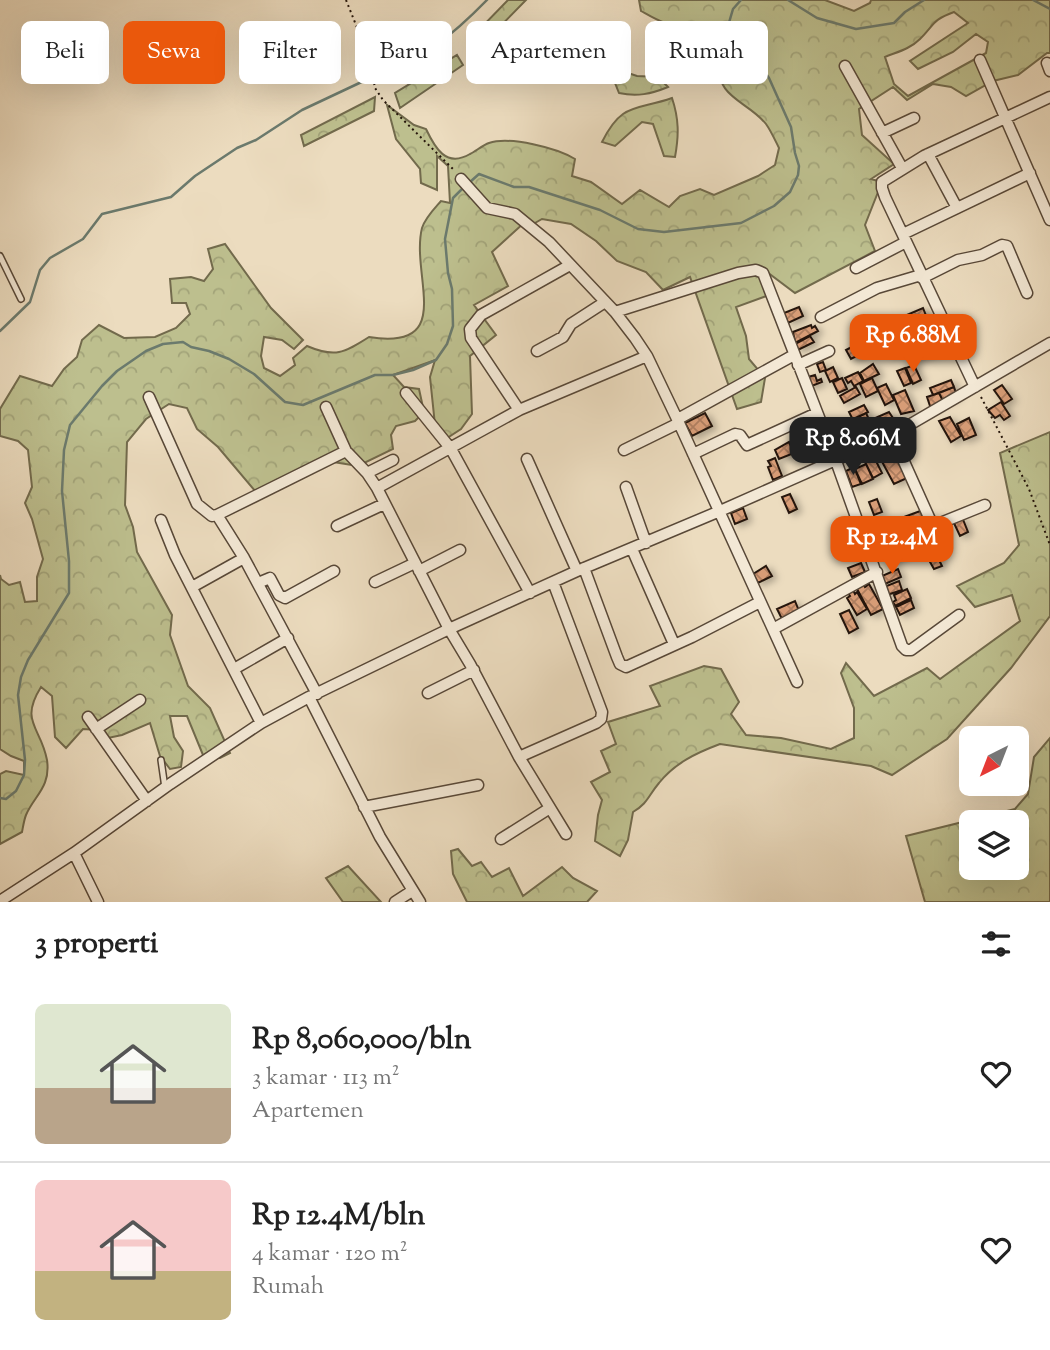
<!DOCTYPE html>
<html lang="id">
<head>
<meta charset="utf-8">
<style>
	body { margin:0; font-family:"Sorts Mill Goudy",serif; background:#f2f2f2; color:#222; height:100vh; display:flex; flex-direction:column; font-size:26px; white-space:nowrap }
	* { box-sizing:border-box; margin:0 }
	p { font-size:23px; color:#767676 }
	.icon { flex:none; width:38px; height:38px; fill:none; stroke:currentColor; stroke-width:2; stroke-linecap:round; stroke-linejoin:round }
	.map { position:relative; height:902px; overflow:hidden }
	.drawer { display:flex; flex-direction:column; background:#fff; flex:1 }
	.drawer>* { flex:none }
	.hud { position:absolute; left:21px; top:21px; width:1008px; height:63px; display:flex; gap:14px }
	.needle { width:46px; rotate:222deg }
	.fabs { position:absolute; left:959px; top:726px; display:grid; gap:14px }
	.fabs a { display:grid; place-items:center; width:70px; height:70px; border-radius:10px; background:#fff; box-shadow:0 7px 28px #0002; font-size:35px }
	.price { position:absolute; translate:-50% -60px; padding:0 16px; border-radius:14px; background:#ea580c; color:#fff; font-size:23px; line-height:46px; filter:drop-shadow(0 2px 4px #0008) }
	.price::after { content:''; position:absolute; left:50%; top:42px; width:21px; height:16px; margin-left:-10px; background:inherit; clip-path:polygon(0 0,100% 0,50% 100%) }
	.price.current { background:#222; color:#fff }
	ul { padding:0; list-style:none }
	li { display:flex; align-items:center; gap:21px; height:175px; padding:0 35px }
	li+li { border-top:2px solid #e0e0e0 }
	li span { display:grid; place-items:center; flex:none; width:196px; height:140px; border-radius:10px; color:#555 }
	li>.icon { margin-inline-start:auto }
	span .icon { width:84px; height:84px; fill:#fffc; stroke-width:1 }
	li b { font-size:30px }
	h2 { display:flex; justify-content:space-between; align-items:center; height:84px; padding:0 35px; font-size:30px }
	.chip { padding:0 24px; border-radius:10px; background:#fff; box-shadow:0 7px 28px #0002; font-size:24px; line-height:63px }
	.chip.current { background:#ea580c; color:#fff }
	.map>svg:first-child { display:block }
</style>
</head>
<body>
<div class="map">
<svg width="1050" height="902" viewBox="0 0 1050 902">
	<defs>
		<pattern id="forest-crowns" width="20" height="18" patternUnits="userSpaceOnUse" patternTransform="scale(1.75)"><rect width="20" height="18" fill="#bdbf8e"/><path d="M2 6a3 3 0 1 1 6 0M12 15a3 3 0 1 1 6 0" fill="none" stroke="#a2a379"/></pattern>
		<pattern id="building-cross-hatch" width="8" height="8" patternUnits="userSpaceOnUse" patternTransform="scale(1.75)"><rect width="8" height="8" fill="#d79c76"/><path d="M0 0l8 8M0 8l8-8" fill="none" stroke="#ae7e5f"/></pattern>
		<filter id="shadow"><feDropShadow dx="4.5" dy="2.5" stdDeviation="3.5" flood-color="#0004"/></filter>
	</defs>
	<rect width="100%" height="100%" fill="#ecdcbf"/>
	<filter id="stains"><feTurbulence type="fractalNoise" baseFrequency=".00286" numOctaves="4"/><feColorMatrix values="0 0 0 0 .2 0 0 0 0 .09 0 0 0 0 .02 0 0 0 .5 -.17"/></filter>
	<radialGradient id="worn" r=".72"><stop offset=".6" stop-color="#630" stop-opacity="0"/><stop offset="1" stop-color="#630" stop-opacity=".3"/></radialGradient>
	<path fill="url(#forest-crowns)" stroke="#726a4c" stroke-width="2" fill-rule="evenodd" d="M508 0H526L482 45 471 38Z
		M639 0H825L854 11 870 3 871 0H1050V53H1047L1018 75 993 81 966 96 951 87 933 84 907 100 893 87 859 109 862 135 894 164 871 179 882 182 865 225 875 251 795 293 759 266 772 294 736 307 746 336 749 359 765 378 761 402 737 409 690 277 663 290 646 272 617 261 596 241 571 224 542 219 528 227 525 222 492 252 508 286 474 305 496 335 470 356 472 414 461 429 441 442 435 425 430 377 435 360 393 375 404 387 419 389 424 412 415 421 396 426 391 435 393 449 358 466 333 462 256 492 218 447 197 429 187 408 169 404 146 419 127 442 125 505 133 527 137 552 172 615 170 635 188 686 210 708 230 753 220 758 203 755 187 716H170L174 737 183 751 181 767 170 769 160 756 150 723 122 735 108 738 98 730 83 729 66 748 55 737 52 696 41 687C19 722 41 727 47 760 51 787 34 796 26 815 24 820 23 827 22 832L0 844V774L6 771 24 775V761L11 756 0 749V575L1 579 9 585 20 582 25 602 37 601V577L43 559 32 519 25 503 32 487 28 450 18 441 0 436V409L20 376 52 386 64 369 77 357 82 340 99 325 124 338 155 337 176 328 190 314 186 303H172L170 279 191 277 204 281 213 269 208 249 225 244 271 308 303 340 294 349 282 340 264 337 261 356 264 368 280 376 295 365 293 358 307 346C335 358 344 353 369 337 457 351 410 276 422 228 425 218 434 209 441 201L450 203 448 166 437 156V190L421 183 420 169 396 139 387 105 414 125 426 129C435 148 446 168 470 154 476 151 483 145 489 143 510 136 557 148 575 159L572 176 591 182 622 204 640 190 669 207 680 196 700 189 714 195 758 176 775 165 779 148C775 140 771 131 766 124 748 101 713 97 721 62L708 49 697 53V37L688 24C669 28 657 20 641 11ZM954 12 968 23 910 61 918 69 953 52 976 34 988 42 986 53 908 96 894 84 885 57C897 52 910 49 920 39 935 24 932 20 954 12Z
		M457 55 463 65 400 108 395 93Z
		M619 70 637 76 658 77 668 87C651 94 637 97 619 93L611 73Z
		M375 97 374 111 304 146 301 135Z
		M672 98C679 119 679 135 675 157L664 156 653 124 642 122 615 146 602 142C622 102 635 111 672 98Z
		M1050 432V616L1011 668 947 739 892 775 871 766 720 744C696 753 675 763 659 783 648 796 648 803 633 812L628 840 620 856 595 841 598 815 602 800 591 782 610 772 601 751 616 744 608 722 660 706 650 686 704 666 721 669 739 702 731 714 746 735 781 738 831 749 854 738V708L841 673 846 663 874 696 927 668 940 679 1020 621 1012 595 975 607 957 586 1004 563 1019 545 1000 453Z
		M1050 738V902H925L906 836 1015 809 1028 794 1034 757ZM971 822H1017V868H971Z
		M458 849 472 866 481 862 492 877 509 868 523 896 562 867 573 878 597 891 587 902H467L453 874 451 851Z
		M348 866 381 902H343L326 878Z"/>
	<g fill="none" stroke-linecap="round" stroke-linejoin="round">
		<path stroke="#6b7a6d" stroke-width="2.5" d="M788 0 817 18 856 29 894 23 905 12 924 0
			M1033 0 1050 9
			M376 76C423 59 452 36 487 0
			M470 182 479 174 514 187H529L600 210 638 229 664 232 741 223 774 206 790 192 798 175 799 166 795 153 791 127 769 78 750 51 732 34 728 26 733 9 741 0
			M0 331 30 302 40 270 50 258 83 239 102 214 171 197 195 176 237 148 256 140 302 110 370 78
			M0 798 6 799 16 791 24 775 25 760 18 695 21 677 28 660 69 593V561L62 491 64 450 70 425 102 386 117 371 146 351 163 344 183 342 191 347 209 351 229 359 254 374 285 402 303 405 375 375H393L413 370 436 360 447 344 453 326 452 289 448 273 445 239 453 198 465 186"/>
	</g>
	<path fill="url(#building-cross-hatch)" stroke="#26160b" stroke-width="2" filter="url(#shadow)" d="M799 307 803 316 788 323 784 313Z
		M923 308 927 318 910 326 912 331 908 332 902 317Z
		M893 320 898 333 889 336 884 323Z
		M811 325 812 328 815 326 818 331 795 343 793 332Z
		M810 336 814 342 798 350 795 344Z
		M869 338 874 347 851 359 846 350Z
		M896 338 902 350 891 355 885 343Z
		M933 344 936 352 915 360 912 352Z
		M823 362 826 370 820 372 817 364Z
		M873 364 879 374 864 381 860 373Z
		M914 365 921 380 913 384 906 368Z
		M833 367 838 378 830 382 825 371Z
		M905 368 911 383 904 386 897 371Z
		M858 372 863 381 854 386 851 381 848 383 845 378Z
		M815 375 817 381 821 379 822 382 809 387 805 378Z
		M842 378 847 389 838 393 833 382Z
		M872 378 878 391 866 397 860 384Z
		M951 380 954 387 933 395 930 388Z
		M886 384 894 400 885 405 877 388Z
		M1002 385 1012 399 1004 404 994 390Z
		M856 387 860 394 844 403 840 396Z
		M954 387 957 396 943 401 939 393Z
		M905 390 914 411 901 414 893 395Z
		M939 393 943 401 933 407 930 406 927 397Z
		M1001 402 1010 416 1004 420 1000 415 995 418 988 410Z
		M864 405 868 412 853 420 849 412Z
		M889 412 893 418 877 426 873 419Z
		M705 413 712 426 692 436 685 423Z
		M866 413 876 435 864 441 853 419Z
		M950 417 961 436 951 442 939 421Z
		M969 418 976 435 964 440 957 424Z
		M893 420 897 427 881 435 877 428Z
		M789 442 794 453 779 459 775 450Z
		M893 451 907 478 894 484 880 458Z
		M873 455 882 473 873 478 865 462 869 460 868 457Z
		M775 458 782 476 773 480 768 467 771 466 768 461Z
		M866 464 873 479 862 484 855 469Z
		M854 467 861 484 852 487 846 471Z
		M790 494 797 509 789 513 782 497Z
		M877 499 882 512 874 515 869 502Z
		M743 508 747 519 735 524 731 513Z
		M923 510 929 522 908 532 901 518Z
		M962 517 968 532 960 536 953 521Z
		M900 541 901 544 903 543 909 553 895 560 889 547Z
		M938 558 942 566 934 569 930 562Z
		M861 563 865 572 852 577 848 568Z
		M766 566 772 576 758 583 753 574Z
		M898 569 901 577 885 584 882 576Z
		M899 581 902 590 887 595 884 587Z
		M863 584 865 587 869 584 883 609 871 615 856 587Z
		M907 589 911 598 895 606 893 602 896 600 894 595Z
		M853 590 855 594 857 592 867 609 857 615 847 598 850 596 848 593Z
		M911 600 914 608 900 615 896 607Z
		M795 601 799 611 782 619 777 609Z
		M849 610 858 628 849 633 840 614Z"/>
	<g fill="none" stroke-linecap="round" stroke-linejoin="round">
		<g stroke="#584838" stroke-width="8">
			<path id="lane" d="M0 256 21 299
				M161 760 165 788"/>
		</g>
		<g stroke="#584838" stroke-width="13">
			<path id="street" d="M980 60 1050 220
				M1047 63 1050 71
				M845 66 902 168
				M882 133 914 118
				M928 154 957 208
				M461 179 487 208 515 214 549 242 615 312 635 338 647 356 679 423 797 682
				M903 234 1030 173
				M856 268 906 242
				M922 278 958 260 982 255 1002 245 1007 246 1027 293
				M615 312 738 273 756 270 763 273 836 461 902 646 906 650H911L959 615
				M821 317 877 288 921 275
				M537 351 563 337 571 324 605 302
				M798 365 829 351
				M975 387 885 197 882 188V182L924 156 1050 97
				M406 393 451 449 530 593
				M149 397 197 504 212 516 217 515 346 451 367 473 377 488 449 629 470 664 519 757 566 834
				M326 407 346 451
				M519 410 471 338 470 329 481 315 570 265
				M678 419 794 355
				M892 435 941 544
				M624 450 679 423
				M693 454 735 434 740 435 747 445 817 413
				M527 459 577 571
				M367 473 393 460
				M626 487 646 543
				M377 488 519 410 647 356
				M217 515 244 558 317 694
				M161 520 175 555 261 723
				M337 526 384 504
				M933 526 985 505
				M632 549 674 644
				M584 568 617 657 620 664 626 667 692 637 760 602
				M419 571 460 550
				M375 582 415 563
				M258 583 270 578 279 595 285 598 334 571
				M192 587 244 558
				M773 629 877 572
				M234 669 288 638
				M428 693 474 670
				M309 697 380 837 420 902
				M88 717 147 801
				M96 729 140 700
				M519 757 596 723 601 719 602 712 553 582
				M364 807 478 785
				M501 839 550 808
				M74 853 98 902
				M0 901 74 853 170 784 261 723 309 697 449 629 577 571 720 511 892 435 1050 343
				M395 902 412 891"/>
		</g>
		<path stroke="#26160b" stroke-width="2" stroke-dasharray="2 3.5" stroke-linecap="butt" d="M346 0 370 60 375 88 383 100 455 171
			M981 397 1029 489 1050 545"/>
		<use href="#lane" stroke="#f3e8d5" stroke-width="5"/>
		<use href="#street" stroke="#f3e8d5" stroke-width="10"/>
	</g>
	<rect width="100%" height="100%" filter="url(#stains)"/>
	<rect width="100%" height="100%" fill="url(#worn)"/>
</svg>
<div class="fabs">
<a><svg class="needle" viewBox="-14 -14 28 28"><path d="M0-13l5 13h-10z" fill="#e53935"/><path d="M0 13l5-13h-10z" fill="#767676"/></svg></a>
<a><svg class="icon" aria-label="layers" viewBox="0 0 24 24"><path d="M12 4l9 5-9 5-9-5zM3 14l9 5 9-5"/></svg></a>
</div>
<b class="price" style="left:913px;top:374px">Rp 6.88M</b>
<b class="price current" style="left:853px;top:477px">Rp 8.06M</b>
<b class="price" style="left:892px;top:576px">Rp 12.4M</b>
<div class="hud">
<a class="chip">Beli</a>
<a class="chip current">Sewa</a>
<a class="chip">Filter</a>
<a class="chip">Baru</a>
<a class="chip">Apartemen</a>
<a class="chip">Rumah</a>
</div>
</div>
<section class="drawer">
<h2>3 properti<svg class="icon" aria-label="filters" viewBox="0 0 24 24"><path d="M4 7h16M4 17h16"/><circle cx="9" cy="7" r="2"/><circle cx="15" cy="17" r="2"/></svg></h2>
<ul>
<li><span style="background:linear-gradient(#dfe7d0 60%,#b9a48a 0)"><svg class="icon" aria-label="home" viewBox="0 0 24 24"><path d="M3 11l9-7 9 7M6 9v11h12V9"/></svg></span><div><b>Rp 8,060,000/bln</b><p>3 kamar · 113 m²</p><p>Apartemen</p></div><svg class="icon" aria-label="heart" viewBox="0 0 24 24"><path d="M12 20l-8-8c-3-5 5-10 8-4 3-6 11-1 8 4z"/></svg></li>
<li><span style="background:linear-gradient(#f6c9c9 65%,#c2b280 0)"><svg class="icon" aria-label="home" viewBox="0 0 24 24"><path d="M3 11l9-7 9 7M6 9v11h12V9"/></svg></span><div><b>Rp 12.4M/bln</b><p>4 kamar · 120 m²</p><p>Rumah</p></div><svg class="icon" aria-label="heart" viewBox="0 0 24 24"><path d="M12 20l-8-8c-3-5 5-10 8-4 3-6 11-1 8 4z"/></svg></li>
</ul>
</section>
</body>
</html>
